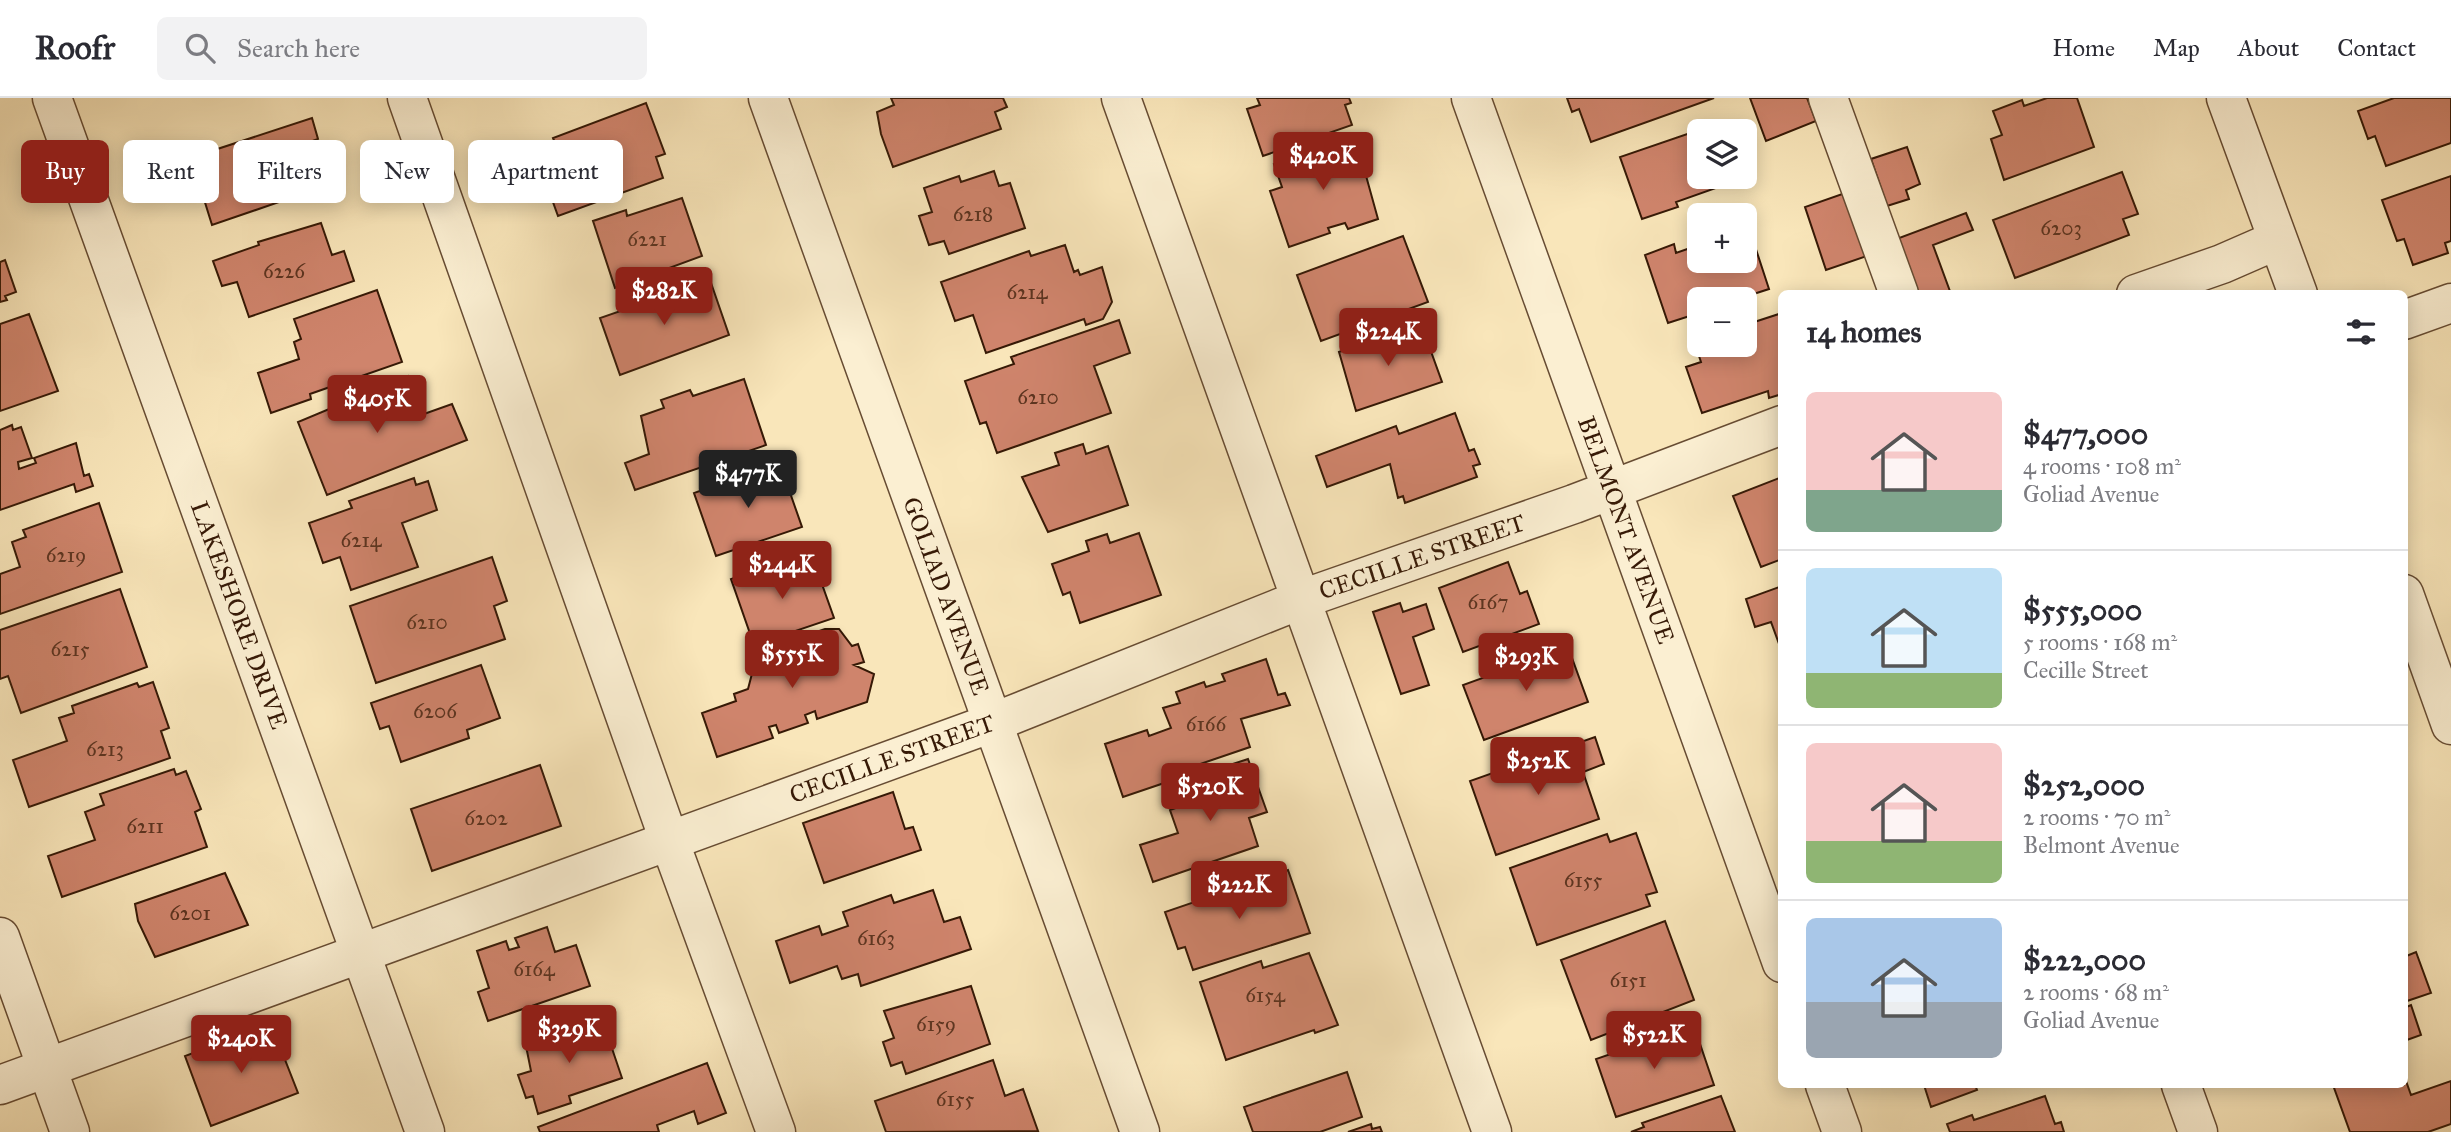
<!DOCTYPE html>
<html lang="en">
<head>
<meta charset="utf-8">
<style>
	body { margin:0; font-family:"IM FELL Great Primer",serif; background:#f2f2f3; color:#2b2b33; height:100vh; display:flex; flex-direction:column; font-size:26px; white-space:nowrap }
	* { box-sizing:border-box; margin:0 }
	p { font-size:23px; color:#7c7c81 }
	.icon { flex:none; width:38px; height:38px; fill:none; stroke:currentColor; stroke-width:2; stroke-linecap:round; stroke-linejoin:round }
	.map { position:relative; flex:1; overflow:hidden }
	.side { position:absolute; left:1778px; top:192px; width:630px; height:798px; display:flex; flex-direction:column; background:#fff; border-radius:10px; box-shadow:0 4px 18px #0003 }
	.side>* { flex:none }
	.top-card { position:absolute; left:21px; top:42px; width:665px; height:63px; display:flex; gap:14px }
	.buttons { position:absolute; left:1687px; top:21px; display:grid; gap:14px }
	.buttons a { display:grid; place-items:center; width:70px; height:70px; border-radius:10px; background:#fff; box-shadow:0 4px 18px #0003; font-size:35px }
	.price { position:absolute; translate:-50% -60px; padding:0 16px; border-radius:7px; background:#8f2418; color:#fff; font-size:23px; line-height:46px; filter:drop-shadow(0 2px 4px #0008) }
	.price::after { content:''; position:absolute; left:50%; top:42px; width:21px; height:16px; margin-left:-10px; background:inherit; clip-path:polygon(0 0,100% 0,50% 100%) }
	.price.selected { background:#222; color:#fff }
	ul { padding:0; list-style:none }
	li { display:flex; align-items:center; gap:21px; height:175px; padding:0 28px }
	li+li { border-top:2px solid #e1e1e2 }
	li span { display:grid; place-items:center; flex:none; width:196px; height:140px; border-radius:10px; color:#555 }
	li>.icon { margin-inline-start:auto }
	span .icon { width:84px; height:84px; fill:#fffc; stroke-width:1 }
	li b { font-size:30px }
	h2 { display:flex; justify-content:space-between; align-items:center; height:84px; padding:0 28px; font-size:30px }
	.pill { padding:0 24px; border-radius:10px; background:#fff; box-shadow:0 4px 18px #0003; font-size:24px; line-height:63px }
	.pill.selected { background:#8f2418; color:#fff }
	header { display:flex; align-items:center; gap:42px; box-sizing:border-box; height:98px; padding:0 35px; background:#fff; border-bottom:2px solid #e1e1e2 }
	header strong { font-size:33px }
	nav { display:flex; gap:38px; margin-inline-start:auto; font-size:24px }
	.search { width:490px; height:63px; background:#f2f2f3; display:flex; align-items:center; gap:18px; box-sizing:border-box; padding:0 24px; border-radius:10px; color:#7c7c81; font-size:26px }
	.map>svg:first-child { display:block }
</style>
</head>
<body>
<header>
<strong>Roofr</strong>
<div class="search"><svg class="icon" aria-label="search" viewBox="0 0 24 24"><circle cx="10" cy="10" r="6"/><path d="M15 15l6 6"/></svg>Search here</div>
<nav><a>Home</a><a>Map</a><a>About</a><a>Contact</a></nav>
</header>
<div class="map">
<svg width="2451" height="1034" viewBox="0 0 2451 1034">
	<rect width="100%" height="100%" fill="#f9e6ba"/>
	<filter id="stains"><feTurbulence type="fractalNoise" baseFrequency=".00286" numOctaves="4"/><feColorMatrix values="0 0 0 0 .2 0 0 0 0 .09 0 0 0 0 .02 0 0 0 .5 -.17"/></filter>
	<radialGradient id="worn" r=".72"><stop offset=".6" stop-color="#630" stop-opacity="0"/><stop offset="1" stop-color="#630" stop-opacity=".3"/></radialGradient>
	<path fill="#cf846c" stroke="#361906" stroke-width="2" d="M891 0H1003L1007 9 995 14 1001 31 893 69 881 36 877 14 894 7Z
		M1257 0H1349L1351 5 1345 7 1352 27 1263 58 1247 11 1260 7Z
		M1567 0H1714L1591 44 1579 11 1572 14Z
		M1750 0H1807L1816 23 1766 43Z
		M2047 0H2077L2094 49 2004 82 1991 41 2002 37 1993 13 2022 2 2024 8Z
		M2394 0H2451V45L2386 68 2375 38 2368 41 2358 13Z
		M646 5 665 56 656 59 663 80 558 118 545 82 567 74 553 40Z
		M312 20 318 41 296 49 311 93 212 127 203 98 208 96 196 58Z
		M1696 33 1699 43V79H1712L1716 90 1676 104 1678 109 1642 121 1620 59Z
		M1355 38 1378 121 1348 131 1345 125 1328 130 1330 135 1289 149 1270 93 1282 89 1274 66Z
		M1907 49 1920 86 1906 92 1909 101 1887 108 1871 61Z
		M994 73 999 88 1010 85 1025 130 949 156 944 143 929 147 919 118 932 114 924 90 959 78 961 84Z
		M2122 74 2138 116 2123 121 2129 137 2015 180 1993 122Z
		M2451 78V143L2445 145 2448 155 2413 167 2404 141 2397 143 2382 102Z
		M1848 94 1870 157 1826 172 1805 109Z
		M682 100 702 158 615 190 593 123 626 112 627 118Z
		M1966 115 1973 132 1933 147 1951 196H1911L1891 143Z
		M321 125 332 157 344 153 354 183 249 219 237 184 222 188 213 163 259 147 258 144Z
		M1749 130 1769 191 1738 201H1699V215L1668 225 1645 157 1674 146 1676 155 1699 147V163H1745V131Z
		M1403 138 1428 204 1321 243 1297 177Z
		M1065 147 1074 174 1078 172 1080 177 1102 169 1112 204 1103 221 1086 227 1084 221 986 255 973 217 955 223 941 184 1029 153 1031 158Z
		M5 162 16 194 5 198 7 202 0 204V164Z
		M710 182 729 237 620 277 600 220Z
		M377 192 402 264 310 296 311 301 271 315 258 275 299 261 294 244 301 241 294 221Z
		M1782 215V296L1769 300 1768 293 1702 315 1686 269 1701 264 1692 237 1699 234V247H1745V227Z
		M29 216 58 293 0 313V226Z
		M1119 222 1130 255 1094 268 1111 315 997 355 986 324 980 326 965 283 1014 266 1011 259Z
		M1412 228 1420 251 1429 248 1442 284 1356 313 1339 254Z
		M408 278 424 316 452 306 467 342 327 397 298 324Z
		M744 281 766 347 635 392 625 365 649 356 641 318 664 310 661 302 690 292 693 298Z
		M1455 315 1469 353 1474 351 1480 366 1473 368 1477 379 1405 405 1403 398 1398 400 1390 366 1327 389 1316 358 1396 328 1399 336Z
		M12 327 13 332 21 329 32 360 18 364 19 371 36 365 34 360 76 345 84 378 89 376 93 388 76 394 74 386 0 412V332Z
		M1083 346 1086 356 1108 348 1128 407 1048 434 1022 379 1059 367 1055 355Z
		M780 366 802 429 716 458 694 395 727 383 729 387Z
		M1782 379V461L1761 469 1733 398Z
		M414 380 416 387 428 383 437 412 402 425 418 469 351 492 340 459 323 465 309 425 352 410 349 403Z
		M99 405 122 474 0 516V476L20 469 12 444 26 439 23 432Z
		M1139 435 1161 497 1080 525 1070 494 1063 497 1052 466 1089 453 1086 443 1107 436 1110 445Z
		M492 459 507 503 494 508 505 541 376 585 350 508Z
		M813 461 834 520 754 547 731 481 760 471 763 479Z
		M1508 464 1520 496 1527 493 1539 526 1463 554 1439 490Z
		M1782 488V554L1771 524 1755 529 1746 501Z
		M120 491 147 569 21 615 8 578 0 581V532Z
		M1400 505 1403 514 1426 506 1434 531 1413 539 1429 587 1401 596 1373 514Z
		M825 531H839L852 548 858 546 864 564 854 567 874 576 867 604 817 621 815 613 805 617 808 625 779 635 776 627 769 629 773 640 717 659 702 615 736 603 734 596 748 591 754 568 764 552Z
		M1568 549 1588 604 1484 642 1463 587Z
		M1266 561 1278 597 1285 595 1290 607 1241 621 1250 649 1168 677 1170 683 1123 699 1105 646 1147 632 1149 638 1171 630 1163 610 1180 605 1176 594 1204 584 1206 589 1225 583 1222 576Z
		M481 567 500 620 467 632 469 640 401 664 389 628 380 631 371 605Z
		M153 584 169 630 161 633 170 660 29 709 13 662 67 643 59 620 74 615 72 608 137 585 139 589Z
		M1595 639 1604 666 1583 674 1599 721 1496 757 1470 683Z
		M1248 661 1267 714 1249 720 1258 748 1153 784 1140 747 1178 735 1170 712 1204 700 1196 678Z
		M540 667 561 728 432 773 411 711Z
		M174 671 176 677 186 673 201 711 195 714 207 749 62 799 48 758 95 742 85 714 104 707 100 696Z
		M893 694 905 731 913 729 921 752 824 785 803 725Z
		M1636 735 1657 794 1646 797 1650 808 1537 847 1510 770 1607 736 1610 744Z
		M1288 772 1310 835 1193 872 1185 849 1178 851 1165 814Z
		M225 775 248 827 155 859 138 823 135 806Z
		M933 792 944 824 960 819 971 851 861 888 858 876 842 881 837 868 790 885 776 843 819 828 822 837 848 828 843 814 891 797 894 805Z
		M1665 823 1694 902 1591 942 1561 862Z
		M547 829 555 854 576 847 590 888 488 923 478 894 489 890 477 853 506 843 509 852 519 849 515 840Z
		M2416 854 2431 895 2404 904V859Z
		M1309 855 1338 927 1315 935 1314 932 1226 962 1200 884 1261 863 1263 870Z
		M971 888 990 946 906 976 902 964 891 968 883 944 894 940 884 913Z
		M2411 907 2421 937 2404 943V910Z
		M601 918 622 980 569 998 571 1005 538 1016 533 998 526 1000 518 977 531 973 526 948 565 935 569 938 567 929Z
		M1676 925 1685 950 1700 946 1714 987 1616 1019 1596 961 1637 947 1634 940Z
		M271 926 298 995 211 1028 185 958Z
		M993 962 1005 998 1023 991 1038 1033 886 1034 875 1003Z
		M707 965 726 1015 698 1026 694 1013 657 1027 659 1034H540L538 1029Z
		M1347 974 1362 1019 1320 1034H1253L1244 1009Z
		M2404 983H2406L2411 997 2451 983V1026L2428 1034H2350L2333 987H2404Z
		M1924 987H1975L1977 992 1931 1009Z
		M1721 998 1735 1034H1631L1644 1029 1642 1025Z
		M2045 998 2055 1026 2061 1024 2064 1034H1950L1947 1026 1972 1017 1974 1022Z
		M1371 1026 1372 1031 1380 1029 1382 1034H1348Z"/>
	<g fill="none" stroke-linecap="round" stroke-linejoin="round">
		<g stroke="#674c33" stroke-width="41">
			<path id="minor" d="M52 0 425 1034
				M407 0 669 742 776 1034
				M768 0 1140 1034
				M1121 0 1492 1034
				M1471 0 1782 865
				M1828 0 1899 196
				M2226 0 2298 196
				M2136 196 2222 166 2277 142
				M2404 222 2451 205
				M2404 496 2451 627
				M0 839 70 1034
				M0 987 992 625 1302 501 1574 406 1782 327
				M1825 987 1842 1034
				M2181 987 2198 1034"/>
		</g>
		<use href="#minor" stroke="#fbefd2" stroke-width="38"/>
	</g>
	<g text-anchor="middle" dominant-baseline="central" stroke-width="5" stroke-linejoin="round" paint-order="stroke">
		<g font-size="21" fill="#5c3420">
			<text x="973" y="116">6218</text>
			<text x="2061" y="130">6203</text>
			<text x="647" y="141">6221</text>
			<text x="284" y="173">6226</text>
			<text x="1027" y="194">6214</text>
			<text x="1038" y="299">6210</text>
			<text x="361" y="442">6214</text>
			<text x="66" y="457">6219</text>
			<text x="1488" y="504">6167</text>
			<text x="427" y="524">6210</text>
			<text x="70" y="551">6215</text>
			<text x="435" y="613">6206</text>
			<text x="1206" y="626">6166</text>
			<text x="105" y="651">6213</text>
			<text x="486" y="720">6202</text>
			<text x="145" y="728">6211</text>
			<text x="1583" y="782">6155</text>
			<text x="190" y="815">6201</text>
			<text x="876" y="840">6163</text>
			<text x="534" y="871">6164</text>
			<text x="1628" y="882">6151</text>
			<text x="1265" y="897">6154</text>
			<text x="936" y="926">6159</text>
			<text x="955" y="1001">6155</text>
		</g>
		<g font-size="24" fill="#361906" stroke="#fbefd2">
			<text transform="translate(1626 432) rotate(70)">BELMONT AVENUE</text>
			<text transform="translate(1422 459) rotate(-19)">CECILLE STREET</text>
			<text transform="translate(946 498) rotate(70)">GOLIAD AVENUE</text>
			<text transform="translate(239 517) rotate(70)">LAKESHORE DRIVE</text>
			<text transform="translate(892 661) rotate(-20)">CECILLE STREET</text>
		</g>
	</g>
	<rect width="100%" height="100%" filter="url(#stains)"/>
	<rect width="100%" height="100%" fill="url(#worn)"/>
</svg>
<div class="buttons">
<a><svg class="icon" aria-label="layers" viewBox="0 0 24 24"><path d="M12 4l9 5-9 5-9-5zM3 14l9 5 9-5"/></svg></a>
<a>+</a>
<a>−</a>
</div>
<b class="price" style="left:1323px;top:94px">$420K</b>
<b class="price" style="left:664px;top:229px">$282K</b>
<b class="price" style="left:1388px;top:270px">$224K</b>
<b class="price" style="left:377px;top:337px">$405K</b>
<b class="price selected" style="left:748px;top:412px">$477K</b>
<b class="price" style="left:782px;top:503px">$244K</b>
<b class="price" style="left:792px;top:592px">$555K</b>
<b class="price" style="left:1526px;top:595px">$293K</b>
<b class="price" style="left:1538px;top:699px">$252K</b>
<b class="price" style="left:1210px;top:725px">$520K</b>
<b class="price" style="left:1239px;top:823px">$222K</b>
<b class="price" style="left:569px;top:967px">$329K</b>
<b class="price" style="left:1654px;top:973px">$522K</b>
<b class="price" style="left:241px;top:977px">$240K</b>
<div class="top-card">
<a class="pill selected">Buy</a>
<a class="pill">Rent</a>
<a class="pill">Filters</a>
<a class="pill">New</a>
<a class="pill">Apartment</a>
</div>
<section class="side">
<h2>14 homes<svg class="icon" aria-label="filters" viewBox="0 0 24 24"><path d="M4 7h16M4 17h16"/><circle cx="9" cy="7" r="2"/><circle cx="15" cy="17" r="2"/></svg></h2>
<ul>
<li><span style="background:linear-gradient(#f6c9c9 70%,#7fa58c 0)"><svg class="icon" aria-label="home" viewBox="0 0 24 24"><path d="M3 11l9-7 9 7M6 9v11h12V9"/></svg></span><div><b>$477,000</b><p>4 rooms · 108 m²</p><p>Goliad Avenue</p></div></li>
<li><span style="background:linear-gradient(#bfe0f5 75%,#8fb573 0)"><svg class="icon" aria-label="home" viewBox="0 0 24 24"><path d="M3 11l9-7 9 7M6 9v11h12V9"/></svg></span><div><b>$555,000</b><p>5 rooms · 168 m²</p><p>Cecille Street</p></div></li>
<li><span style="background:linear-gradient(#f6c9c9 70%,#8fb573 0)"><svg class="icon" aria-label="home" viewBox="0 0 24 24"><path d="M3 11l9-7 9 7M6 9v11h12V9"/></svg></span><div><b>$252,000</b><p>2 rooms · 70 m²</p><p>Belmont Avenue</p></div></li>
<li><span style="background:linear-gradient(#a9c7e8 60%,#9aa5b1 0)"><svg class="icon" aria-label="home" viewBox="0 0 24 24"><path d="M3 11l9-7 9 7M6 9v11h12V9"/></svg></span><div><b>$222,000</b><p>2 rooms · 68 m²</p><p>Goliad Avenue</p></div></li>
</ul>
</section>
</div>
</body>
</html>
